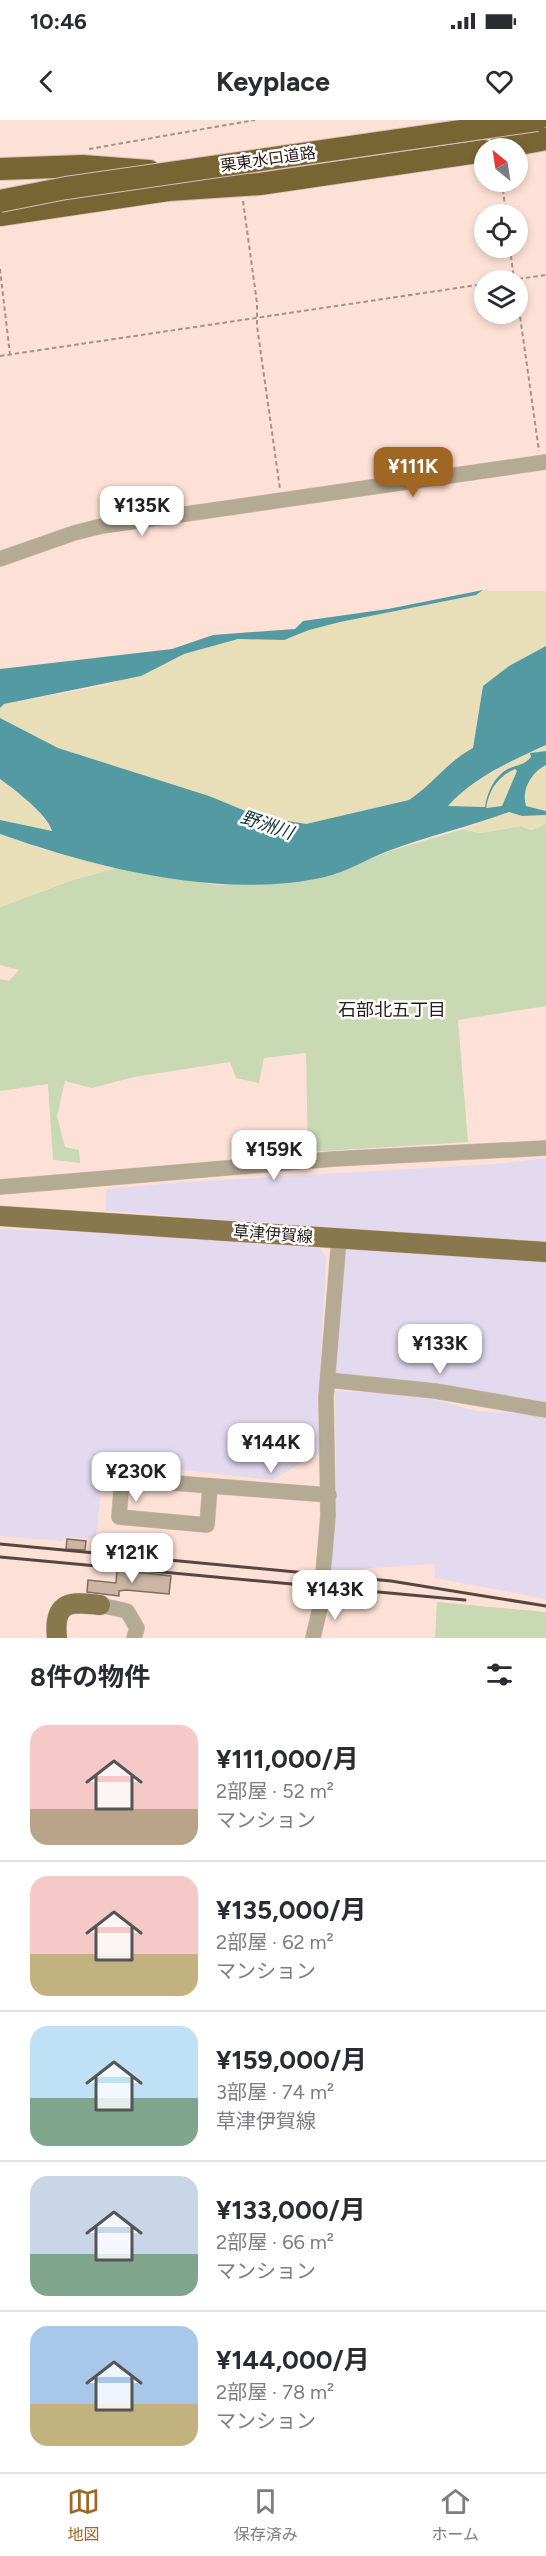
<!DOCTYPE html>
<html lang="ja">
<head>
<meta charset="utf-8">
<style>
	body { margin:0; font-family:Figtree,"Noto Sans JP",sans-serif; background:#f7f7f7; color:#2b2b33; height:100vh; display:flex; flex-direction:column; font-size:22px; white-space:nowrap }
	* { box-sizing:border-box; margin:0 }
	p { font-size:20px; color:#7c7c81 }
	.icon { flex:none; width:33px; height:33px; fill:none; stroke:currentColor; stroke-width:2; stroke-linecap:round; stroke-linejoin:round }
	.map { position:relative; height:1518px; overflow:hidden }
	.sheet { display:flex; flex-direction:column; background:#fff; flex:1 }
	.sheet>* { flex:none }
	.needle { width:39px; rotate:330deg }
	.fabs { position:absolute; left:474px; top:18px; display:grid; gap:12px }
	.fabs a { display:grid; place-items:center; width:54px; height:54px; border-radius:50%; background:#fff; box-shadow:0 3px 9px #0003; font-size:30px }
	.price { position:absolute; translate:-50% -51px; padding:0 14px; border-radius:12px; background:#fff; color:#222; font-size:20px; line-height:39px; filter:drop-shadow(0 2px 3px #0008) }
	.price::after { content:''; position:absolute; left:50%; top:36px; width:18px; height:14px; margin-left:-9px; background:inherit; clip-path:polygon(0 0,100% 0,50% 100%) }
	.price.current { background:#9f6723; color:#fff }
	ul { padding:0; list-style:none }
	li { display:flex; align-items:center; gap:18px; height:150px; padding:0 30px }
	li+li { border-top:2px solid #e1e1e2 }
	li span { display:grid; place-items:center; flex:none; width:168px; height:120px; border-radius:18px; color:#555 }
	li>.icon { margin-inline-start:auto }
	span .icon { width:72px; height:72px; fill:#fffc; stroke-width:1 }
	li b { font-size:26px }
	h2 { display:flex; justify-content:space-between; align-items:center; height:72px; padding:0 30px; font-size:26px }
	.status { display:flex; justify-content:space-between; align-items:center; height:42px; padding:0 30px; background:#fff; direction:ltr }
	.status svg { height:16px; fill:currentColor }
	header { display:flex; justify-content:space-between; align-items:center; height:78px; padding:0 30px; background:#fff; font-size:27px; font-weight:700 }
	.dock { display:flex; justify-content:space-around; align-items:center; height:84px; border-top:2px solid #e1e1e2; background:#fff; font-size:16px; color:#7c7c81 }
	.dock a { display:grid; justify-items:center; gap:3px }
	.dock .current { color:#9f6723 }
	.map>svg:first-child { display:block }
</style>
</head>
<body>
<div class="status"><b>10:46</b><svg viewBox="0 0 49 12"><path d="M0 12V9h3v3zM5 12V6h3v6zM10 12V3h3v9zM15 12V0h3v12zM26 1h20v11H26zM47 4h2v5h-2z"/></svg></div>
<header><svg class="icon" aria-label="back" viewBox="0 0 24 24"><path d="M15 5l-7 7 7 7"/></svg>Keyplace<svg class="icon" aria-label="heart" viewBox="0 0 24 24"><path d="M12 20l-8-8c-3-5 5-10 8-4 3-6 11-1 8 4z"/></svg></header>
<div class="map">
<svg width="546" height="1518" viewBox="0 0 546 1518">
	<rect width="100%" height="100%" fill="#fee1d6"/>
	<path fill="#e3daef" d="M546 1038V1123L105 1091 107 1069 185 1062 495 1044Z
		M0 1109 103 1113 320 1128 326 1138 318 1294 322 1331 272 1360 104 1341 96 1419 66 1417 62 1421 0 1416Z
		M346 1129 546 1142V1287L338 1254 334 1250Z
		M335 1271 381 1273 436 1280 477 1291 524 1293 546 1299V1479L435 1458 434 1444 331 1451 336 1373Z"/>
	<path fill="#c8d9b3" d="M546 704V886L458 900 468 1022 308 1032 306 933 264 938 259 963 236 958 230 942 134 957 92 968 65 961 57 996 65 1027 79 1030 80 1043 53 1040 48 964 0 971V859L9 861 19 850 0 845V787L70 761 119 747 216 765 326 757 390 731 463 709 480 713 521 706 531 710Z
		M437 1482 546 1492V1518H435Z"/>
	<path fill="#e8dfb9" d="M488 468 487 471H546V526L509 546 483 566 473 628C448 641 432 665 409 680L306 704 258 696 209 676 58 628 0 598V588L4 584 107 565 168 543 184 534 238 519 284 520 309 510 340 502 476 475Z
		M546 625V631L532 635 525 644C520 647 516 645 511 647 495 653 487 673 485 687L448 686C475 658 511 641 546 625Z
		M546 645V691L526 686C521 669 532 652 546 645Z
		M515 649 518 650 502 686 486 688C490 670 498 657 515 649Z
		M0 659C14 670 47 695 52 712L0 700Z
		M509 692 522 696 546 695V704L531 710 521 706 480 713 463 709Z
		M0 714 44 730 119 747 70 761 0 787Z"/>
	<path fill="#539aa3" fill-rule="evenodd" d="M483 470 476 475 340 502 309 510 284 520 238 519 184 534 141 556 4 584 0 588V549L172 529 213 515 295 509 303 501 388 489Z
		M546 526V625C511 641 474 657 448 686L485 687C487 673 495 654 510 648 519 644 523 646 531 637L530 633 546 631V645C532 652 521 669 526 686L546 691V695L522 696 509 692C469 707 427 716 388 731 367 739 346 752 325 757 223 780 96 748 0 714V700L52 711C48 695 14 669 0 659V598L58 628 209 676 258 696 306 704 409 680C432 665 448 641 473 628L483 566 509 546ZM515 649 517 651 502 686 486 688C489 670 498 656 515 649Z"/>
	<path fill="#cdb5a5" stroke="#816c5d" stroke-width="1.5" d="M67 1419 86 1421 85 1430 66 1429Z
		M117 1450 171 1456 169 1474 126 1470 119 1471V1476L87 1472 88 1460 116 1463Z"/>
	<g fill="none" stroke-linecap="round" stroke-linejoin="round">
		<g stroke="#d7bdb4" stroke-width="16">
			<path id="minor" d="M0 439 74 413 102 406 546 342
				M0 1067 333 1039 546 1028
				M328 1260 435 1271 546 1290
				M210 1367 207 1405 119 1397 122 1359 329 1375
				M100 1485 127 1491 137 1508 134 1518
				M313 1518 320 1488 328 1396 326 1277 339 1118"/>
		</g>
		<g stroke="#d7bdb4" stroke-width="21">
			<path id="major" d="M0 1096 546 1132
				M57 1518C53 1481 70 1481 100 1485"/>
		</g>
		<g stroke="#d7bdb4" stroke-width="24">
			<path id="highway" d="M498 28 546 19
				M0 49 82 46 149 51
				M0 95 168 70 260 64 484 31"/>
		</g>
		<path stroke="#a69189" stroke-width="2" stroke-dasharray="4.5 3" stroke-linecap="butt" d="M89 29 255 0
			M502 62 506 94
			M243 81 257 183V206L280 369
			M510 128 514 160
			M0 149 10 235
			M511 160 546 155
			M518 182 539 331
			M0 236 484 164"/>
		<use href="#minor" stroke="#b5ab95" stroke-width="15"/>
		<use href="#major" stroke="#89774e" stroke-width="20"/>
		<use href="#highway" stroke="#796433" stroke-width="22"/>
		<path stroke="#544641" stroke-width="3" d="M0 1424 391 1461 546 1486
			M0 1437 465 1480"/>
		<g stroke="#d7bdb4" stroke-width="24" stroke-linecap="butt">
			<path id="highway-bridge" d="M0 81 66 68 537 0"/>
		</g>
		<use href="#highway-bridge" stroke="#796433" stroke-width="22"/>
	</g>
	<g text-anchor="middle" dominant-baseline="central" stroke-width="5" stroke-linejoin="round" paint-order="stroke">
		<g font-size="16" fill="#251b18" stroke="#fff">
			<text transform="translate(268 39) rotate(-8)">栗東水口道路</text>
			<text transform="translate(273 1114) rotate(4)">草津伊賀線</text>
		</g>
		<g font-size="18" font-style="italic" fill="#103438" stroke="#fff">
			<text transform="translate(267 705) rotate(19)">野洲川</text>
		</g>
		<g font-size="18" fill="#251b18" stroke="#fff">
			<text x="392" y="890">石部北五丁目</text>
		</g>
	</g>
</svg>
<div class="fabs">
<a><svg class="needle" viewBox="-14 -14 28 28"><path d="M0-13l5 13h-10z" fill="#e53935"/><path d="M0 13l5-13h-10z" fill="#7c7c81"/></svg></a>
<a><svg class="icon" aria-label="locate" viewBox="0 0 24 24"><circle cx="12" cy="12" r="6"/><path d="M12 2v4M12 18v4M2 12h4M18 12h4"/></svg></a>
<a><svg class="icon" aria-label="layers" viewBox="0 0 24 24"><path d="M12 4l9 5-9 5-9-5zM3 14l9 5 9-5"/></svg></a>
</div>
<b class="price current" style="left:413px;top:378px">¥111K</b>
<b class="price" style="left:142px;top:417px">¥135K</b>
<b class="price" style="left:274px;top:1061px">¥159K</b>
<b class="price" style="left:440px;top:1255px">¥133K</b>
<b class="price" style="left:271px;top:1354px">¥144K</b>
<b class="price" style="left:136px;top:1383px">¥230K</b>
<b class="price" style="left:132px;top:1464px">¥121K</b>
<b class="price" style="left:335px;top:1501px">¥143K</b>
</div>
<section class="sheet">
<h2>8件の物件<svg class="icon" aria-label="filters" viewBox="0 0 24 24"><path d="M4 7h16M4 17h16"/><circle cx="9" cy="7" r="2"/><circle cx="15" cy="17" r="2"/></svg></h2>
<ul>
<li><span style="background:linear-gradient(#f6c9c9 70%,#b9a48a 0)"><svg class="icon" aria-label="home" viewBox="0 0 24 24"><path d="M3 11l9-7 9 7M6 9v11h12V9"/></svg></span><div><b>¥111,000/月</b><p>2部屋 · 52 m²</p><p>マンション</p></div></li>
<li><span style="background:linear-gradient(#f6c9c9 65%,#c2b280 0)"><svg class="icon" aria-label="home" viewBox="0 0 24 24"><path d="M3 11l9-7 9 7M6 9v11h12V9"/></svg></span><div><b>¥135,000/月</b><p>2部屋 · 62 m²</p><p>マンション</p></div></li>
<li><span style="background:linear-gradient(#bfe0f5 60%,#7fa58c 0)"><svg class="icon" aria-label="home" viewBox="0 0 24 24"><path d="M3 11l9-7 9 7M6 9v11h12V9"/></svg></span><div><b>¥159,000/月</b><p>3部屋 · 74 m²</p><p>草津伊賀線</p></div></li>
<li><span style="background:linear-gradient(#c9d6e8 65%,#7fa58c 0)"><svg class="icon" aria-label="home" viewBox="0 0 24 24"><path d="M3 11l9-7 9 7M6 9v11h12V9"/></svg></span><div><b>¥133,000/月</b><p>2部屋 · 66 m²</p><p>マンション</p></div></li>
<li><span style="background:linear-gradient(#a9c7e8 65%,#c2b280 0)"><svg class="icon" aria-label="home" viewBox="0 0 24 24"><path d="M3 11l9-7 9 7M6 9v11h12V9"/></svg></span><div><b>¥144,000/月</b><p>2部屋 · 78 m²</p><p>マンション</p></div></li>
</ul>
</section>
<nav class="dock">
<a class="current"><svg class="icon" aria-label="map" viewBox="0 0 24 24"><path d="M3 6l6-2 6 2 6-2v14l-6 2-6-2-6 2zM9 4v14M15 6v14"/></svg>地図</a>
<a><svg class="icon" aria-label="saved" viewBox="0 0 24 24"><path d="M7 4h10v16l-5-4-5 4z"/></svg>保存済み</a>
<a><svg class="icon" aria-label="home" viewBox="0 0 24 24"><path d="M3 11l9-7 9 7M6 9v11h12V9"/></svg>ホーム</a>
</nav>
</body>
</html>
